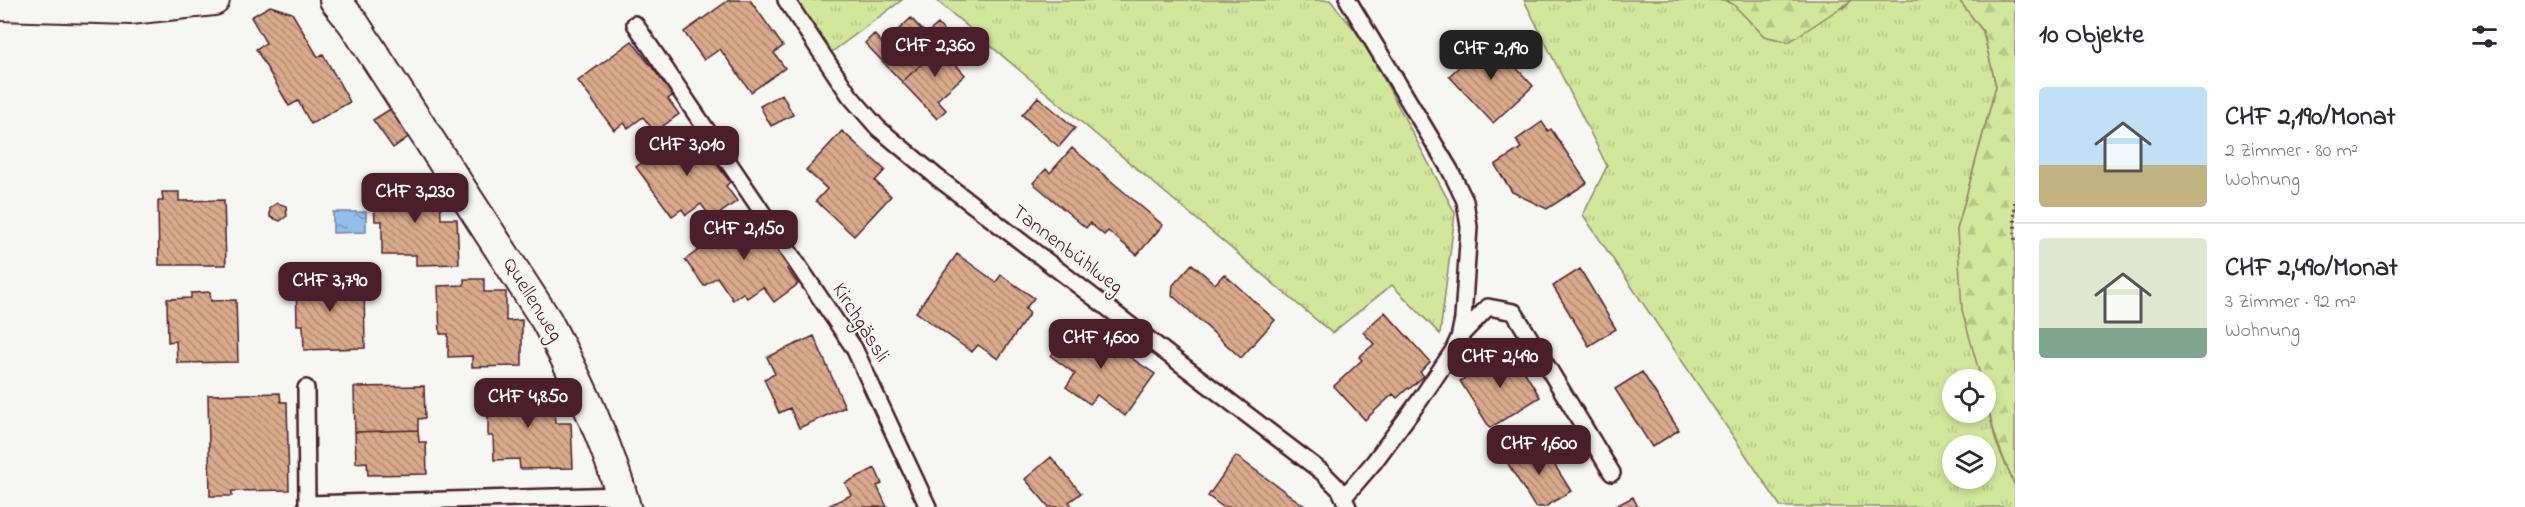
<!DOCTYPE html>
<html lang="de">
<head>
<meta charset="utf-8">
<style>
	body { margin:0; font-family:"Indie Flower",sans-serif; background:#f2f2f3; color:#2b2b33; height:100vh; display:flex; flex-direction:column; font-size:22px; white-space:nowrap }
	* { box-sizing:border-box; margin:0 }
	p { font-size:20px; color:#7c7c81 }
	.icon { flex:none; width:33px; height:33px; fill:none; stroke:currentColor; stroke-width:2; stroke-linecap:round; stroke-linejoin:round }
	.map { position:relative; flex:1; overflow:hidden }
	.sheet { display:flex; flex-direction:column; background:#fff; width:510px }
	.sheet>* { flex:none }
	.buttons { position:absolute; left:1942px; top:369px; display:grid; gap:12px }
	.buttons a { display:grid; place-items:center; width:54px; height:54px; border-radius:50%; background:#fff; box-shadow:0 3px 9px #0003; font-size:30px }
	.price { position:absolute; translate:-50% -51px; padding:0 14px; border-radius:12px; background:#4a1f2b; color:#fff; font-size:20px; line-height:39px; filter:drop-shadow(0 2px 3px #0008) }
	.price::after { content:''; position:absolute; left:50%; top:36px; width:18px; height:14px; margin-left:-9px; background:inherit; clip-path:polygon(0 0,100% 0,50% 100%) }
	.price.current { background:#222; color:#fff }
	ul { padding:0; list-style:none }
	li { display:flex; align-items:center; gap:18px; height:150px; padding:0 24px }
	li+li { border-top:2px solid #e1e1e2 }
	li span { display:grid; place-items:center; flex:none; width:168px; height:120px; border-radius:6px; color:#555 }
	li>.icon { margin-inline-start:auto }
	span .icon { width:72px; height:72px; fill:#fffc; stroke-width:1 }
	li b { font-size:26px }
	h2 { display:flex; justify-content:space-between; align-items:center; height:72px; padding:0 24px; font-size:26px }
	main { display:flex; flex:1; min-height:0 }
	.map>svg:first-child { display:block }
</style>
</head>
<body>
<main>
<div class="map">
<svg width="2015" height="507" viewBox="0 0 2015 507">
	<defs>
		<pattern id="grass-tufts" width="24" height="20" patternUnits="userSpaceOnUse" patternTransform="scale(1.5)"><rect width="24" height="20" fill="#d1e79c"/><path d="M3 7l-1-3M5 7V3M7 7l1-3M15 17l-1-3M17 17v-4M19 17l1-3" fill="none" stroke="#b5c687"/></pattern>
		<pattern id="forest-firs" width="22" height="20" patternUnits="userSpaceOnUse" patternTransform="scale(1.5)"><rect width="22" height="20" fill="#d1e79c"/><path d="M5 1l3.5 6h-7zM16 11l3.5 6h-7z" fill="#b5c687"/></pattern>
		<pattern id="water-ripples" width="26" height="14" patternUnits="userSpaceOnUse" patternTransform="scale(1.5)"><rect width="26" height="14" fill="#91beea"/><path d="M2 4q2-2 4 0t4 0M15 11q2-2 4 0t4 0" fill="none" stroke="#789abe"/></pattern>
		<pattern id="building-back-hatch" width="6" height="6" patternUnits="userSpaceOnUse" patternTransform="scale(1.5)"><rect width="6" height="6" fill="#d9aa8b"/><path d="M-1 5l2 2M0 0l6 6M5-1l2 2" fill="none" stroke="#b28a72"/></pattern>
	</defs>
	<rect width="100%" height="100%" fill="#f6f6f2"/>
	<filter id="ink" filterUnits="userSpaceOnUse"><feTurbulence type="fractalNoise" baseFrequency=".0167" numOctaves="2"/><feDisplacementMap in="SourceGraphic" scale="12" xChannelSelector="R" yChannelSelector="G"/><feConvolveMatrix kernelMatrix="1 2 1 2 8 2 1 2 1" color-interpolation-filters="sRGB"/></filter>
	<g filter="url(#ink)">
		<path fill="url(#grass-tufts)" stroke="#8e8364" stroke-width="1.5" fill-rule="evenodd" d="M786 0H902L825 57Z
			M936 0H1330L1363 40 1455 213 1440 334 1392 285 1332 333Z
			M1524 0H1725L1733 4 1843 8 1852 0H1959L1983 31 1996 86 1957 230 1981 379 1953 380V412H1986V400L1996 442 2015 486V507H1781L1583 215 1607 166ZM1953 446H1986V478H1953Z"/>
		<path fill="url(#forest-firs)" stroke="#8e8364" stroke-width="1.5" d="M1725 0H1852L1789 42 1764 36 1733 4Z
			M1959 0H2015V486C2000 451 1986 418 1986 380L1981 379 1962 310 1957 230 1996 86 1983 31Z"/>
		<path fill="url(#water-ripples)" stroke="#757e9e" stroke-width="1.5" d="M333 212H366V232L333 233Z"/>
		<path fill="url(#building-back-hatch)" stroke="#4a1f2b" stroke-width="1.5" d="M729 0H750L783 46 774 53 785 68 751 92 720 49 704 60 684 32Z
			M270 6 292 13 318 57 323 54 350 102 311 124 298 101 289 106 256 49 266 43 251 17Z
			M911 18 926 34 938 24 950 38 902 82 865 43 874 34 883 44Z
			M950 38 960 49 950 58 965 75 937 100 946 110 937 119 902 82Z
			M1490 39 1533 86 1493 123 1449 76Z
			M632 41 673 95 668 99 679 114 655 132 643 117 628 128 624 123 614 130 578 81Z
			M782 94 793 115 771 126 760 106Z
			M1038 97 1075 128 1059 147 1022 115Z
			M392 108 411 135 393 148 373 120Z
			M1542 122 1548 131 1551 129 1587 183 1547 209 1512 192 1495 165 1521 148 1516 140Z
			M690 128 730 182 726 186 737 201 712 219 701 204 686 215 682 209 672 216 636 167Z
			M842 131 885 170 875 181 891 196 854 236 816 201 827 189 806 170Z
			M1072 148 1163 225 1137 255 1108 231 1104 235 1090 223 1086 228 1033 183 1046 169 1050 173Z
			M393 178H413V183H418V190H440L441 219H457L459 264 416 265V255H382V221H375L373 185 393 184Z
			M162 192H179V201L224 200 226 265H159L158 201H163Z
			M277 203 286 206 287 216 280 221 270 217V208Z
			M752 211 791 266 787 269 798 284 774 302 763 287 747 298 743 293 733 300 717 277 704 286 685 260Z
			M957 254 996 282 1001 275 1034 298 1025 309 1030 313 998 359 978 345 972 352 916 312Z
			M1192 264 1215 284 1224 274 1275 320 1241 358 1172 295 1173 285Z
			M1580 269 1616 329 1589 346 1553 286Z
			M317 271H337V288L364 287 365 348 304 350 303 325H297L296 277 317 276Z
			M464 279H484V292H506V321L522 320V366L472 367V356L448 357V334H440L438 286 464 285Z
			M210 292 211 301 236 300 238 362 177 363 176 341 168 342 167 299 191 298V293Z
			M1385 312 1430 362 1420 372 1424 376 1409 389 1408 388 1397 398 1393 394 1365 420 1334 386 1362 360 1359 357 1374 344 1363 332Z
			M1076 321 1155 374 1125 416 1097 395 1090 404 1066 387 1075 374 1051 356Z
			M814 336 845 407 799 428 790 408 779 413 764 379 775 374 767 357Z
			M1511 350 1540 397 1490 428 1460 381Z
			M1642 372 1679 430 1652 447 1615 389Z
			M512 382H531V395H554L555 423H571L573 468 520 469 519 459 494 460 493 436H488V389H513Z
			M424 386 425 418 418 419V430L355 432 354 387Z
			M280 393 281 402H287L289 490 232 491V496H210L208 395Z
			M418 430 419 442H426L427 474 368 475 367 462 356 463 355 432Z
			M1540 442 1571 491 1545 507H1535L1507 462Z
			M1236 456 1306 507H1223L1208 496Z
			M1051 457 1081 493 1069 502 1073 507H1049L1025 479Z
			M875 468 882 484 877 486 887 507H826L851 495 845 483Z
			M1633 497 1638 507H1614Z"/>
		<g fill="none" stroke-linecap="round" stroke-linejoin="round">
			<g stroke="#4a1f2b" stroke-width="20">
				<path id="service" d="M786 0 850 96 878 128 938 178 1322 472 1340 490 1348 507
					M635 24 854 348 928 507
					M1461 335 1488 307 1514 312 1612 473
					M306 388 307 504 622 495
					M1344 497 1374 462 1420 400 1453 351 1459 338 1463 319 1469 227 1465 201 1450 170 1348 0"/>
			</g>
			<g stroke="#4a1f2b" stroke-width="34">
				<path id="minor" d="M335 0 354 24 546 320C578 380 607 441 625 507
					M0 5 130 9 214 0"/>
			</g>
			<path stroke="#4a1f2b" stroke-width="4" stroke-dasharray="1.5 4.5" stroke-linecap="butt" d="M2014 0 2015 4
				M2015 202V244"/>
			<use href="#service" stroke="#f6f6f2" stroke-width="15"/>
			<use href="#minor" stroke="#f6f6f2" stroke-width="30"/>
		</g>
	</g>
	<g text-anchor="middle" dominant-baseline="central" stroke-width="4.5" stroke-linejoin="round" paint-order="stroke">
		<g font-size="21" fill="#4a1f2b" stroke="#f6f6f2">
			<text transform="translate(1067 250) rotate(37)">Tannenbühlweg</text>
			<text transform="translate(532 300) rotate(58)">Quellenweg</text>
			<text transform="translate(860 323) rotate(58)">Kirchgässli</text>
		</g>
	</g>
</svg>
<div class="buttons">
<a><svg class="icon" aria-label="locate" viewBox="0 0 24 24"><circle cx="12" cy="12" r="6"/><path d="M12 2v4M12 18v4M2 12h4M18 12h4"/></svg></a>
<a><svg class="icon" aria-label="layers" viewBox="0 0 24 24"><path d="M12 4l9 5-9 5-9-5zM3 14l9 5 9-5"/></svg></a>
</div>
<b class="price" style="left:935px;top:78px">CHF 2,360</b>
<b class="price current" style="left:1491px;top:81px">CHF 2,190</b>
<b class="price" style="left:687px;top:177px">CHF 3,010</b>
<b class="price" style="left:415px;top:224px">CHF 3,230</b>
<b class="price" style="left:744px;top:261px">CHF 2,150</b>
<b class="price" style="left:330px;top:313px">CHF 3,790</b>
<b class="price" style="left:1101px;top:370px">CHF 1,600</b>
<b class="price" style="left:1500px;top:389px">CHF 2,490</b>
<b class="price" style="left:528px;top:429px">CHF 4,850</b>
<b class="price" style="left:1539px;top:476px">CHF 1,600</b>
</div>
<section class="sheet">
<h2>10 Objekte<svg class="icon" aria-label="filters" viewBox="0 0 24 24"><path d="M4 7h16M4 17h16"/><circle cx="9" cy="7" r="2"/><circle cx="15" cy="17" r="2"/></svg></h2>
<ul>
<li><span style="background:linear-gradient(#bfe0f5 65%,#c2b280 0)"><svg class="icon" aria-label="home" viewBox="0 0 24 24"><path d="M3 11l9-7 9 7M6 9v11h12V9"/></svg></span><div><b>CHF 2,190/Monat</b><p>2 Zimmer · 80 m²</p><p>Wohnung</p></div></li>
<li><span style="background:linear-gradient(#dfe7d0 75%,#7fa58c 0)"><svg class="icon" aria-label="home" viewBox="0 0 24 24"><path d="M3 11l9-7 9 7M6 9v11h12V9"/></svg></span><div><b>CHF 2,490/Monat</b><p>3 Zimmer · 92 m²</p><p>Wohnung</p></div></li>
</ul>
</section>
</main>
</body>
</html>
